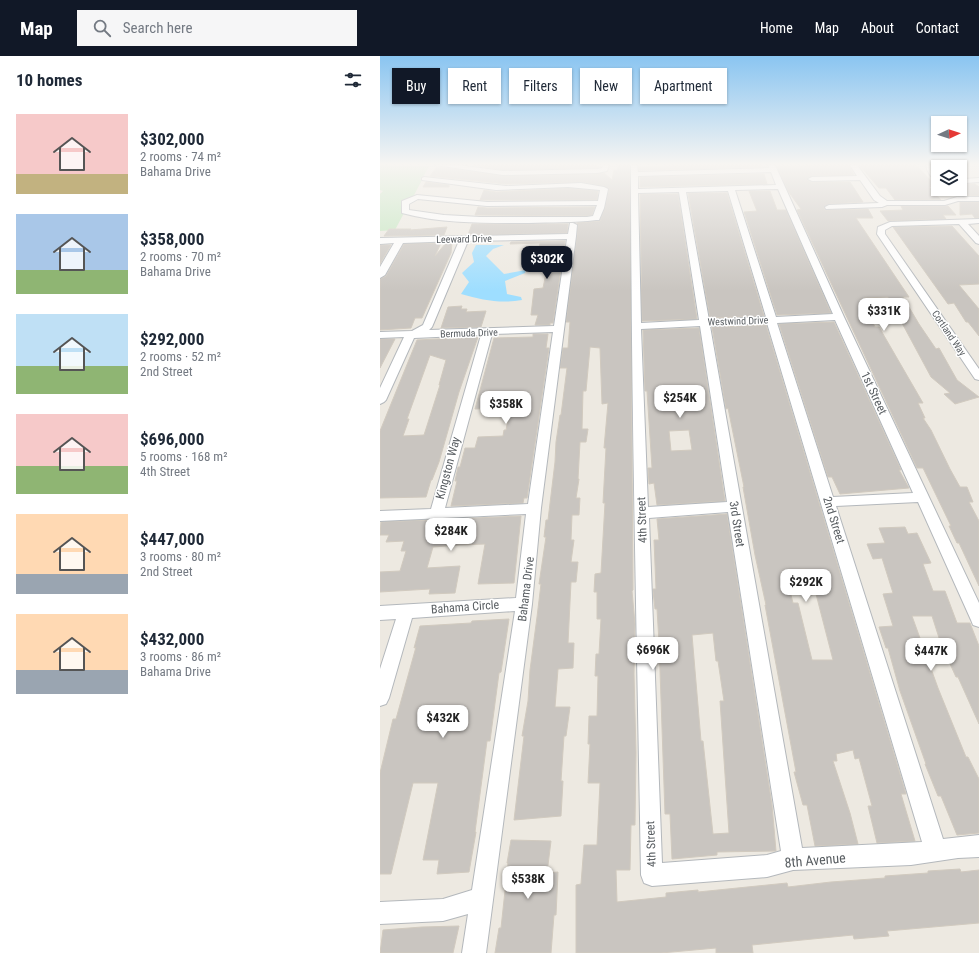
<!DOCTYPE html>
<html lang="en">
<head>
<meta charset="utf-8">
<style>
	body { margin:0; font-family:"Roboto Condensed",sans-serif; background:#f6f6f7; color:#1f2937; height:100vh; display:flex; flex-direction:column; font-size:15px; white-space:nowrap }
	* { box-sizing:border-box; margin:0 }
	p { font-size:13px; color:#747a83 }
	.icon { flex:none; width:22px; height:22px; fill:none; stroke:currentColor; stroke-width:2; stroke-linecap:round; stroke-linejoin:round }
	.map { position:relative; flex:1; overflow:hidden }
	.sheet { display:flex; flex-direction:column; background:#fff; width:380px }
	.sheet>* { flex:none }
	.guide { position:absolute; left:12px; top:12px; width:380px; height:36px; display:flex; gap:8px }
	.needle { width:26px; rotate:86deg }
	.fabs { position:absolute; left:551px; top:60px; display:grid; gap:8px }
	.fabs a { display:grid; place-items:center; width:36px; height:36px; border-radius:0px; background:#fff; box-shadow:0 1px 3px #0004; font-size:20px }
	.price { position:absolute; translate:-50% -34px; padding:0 9px; border-radius:8px; background:#fff; color:#222; font-size:13px; line-height:26px; filter:drop-shadow(0 1px 2px #0008) }
	.price::after { content:''; position:absolute; left:50%; top:24px; width:12px; height:9px; margin-left:-6px; background:inherit; clip-path:polygon(0 0,100% 0,50% 100%) }
	.price.on { background:#111827; color:#fff }
	ul { padding:0; list-style:none }
	li { display:flex; align-items:center; gap:12px; height:100px; padding:0 16px }
	li span { display:grid; place-items:center; flex:none; width:112px; height:80px; border-radius:0px; color:#555 }
	li>.icon { margin-inline-start:auto }
	span .icon { width:48px; height:48px; fill:#fffc; stroke-width:1 }
	li b { font-size:17px }
	h2 { display:flex; justify-content:space-between; align-items:center; height:48px; padding:0 16px; font-size:17px }
	.pill { padding:0 14px; border-radius:0px; background:#fff; box-shadow:0 1px 3px #0004; font-size:14px; line-height:36px }
	.pill.on { background:#111827; color:#fff }
	header { display:flex; align-items:center; gap:24px; box-sizing:border-box; height:56px; padding:0 20px; background:#111827; color:#fff }
	header strong { font-size:19px }
	nav { display:flex; gap:22px; margin-inline-start:auto; font-size:14px }
	.search { width:280px; height:36px; background:#f6f6f7; display:flex; align-items:center; gap:10px; box-sizing:border-box; padding:0 14px; border-radius:0px; color:#747a83; font-size:15px }
	main { display:flex; flex:1; min-height:0 }
	.map>svg:first-child { display:block }
</style>
</head>
<body>
<header>
<strong>Map</strong>
<div class="search"><svg class="icon" aria-label="search" viewBox="0 0 24 24"><circle cx="10" cy="10" r="6"/><path d="M15 15l6 6"/></svg>Search here</div>
<nav><a>Home</a><a>Map</a><a>About</a><a>Contact</a></nav>
</header>
<main>
<section class="sheet">
<h2>10 homes<svg class="icon" aria-label="filters" viewBox="0 0 24 24"><path d="M4 7h16M4 17h16"/><circle cx="9" cy="7" r="2"/><circle cx="15" cy="17" r="2"/></svg></h2>
<ul>
<li><span style="background:linear-gradient(#f6c9c9 75%,#c2b280 0)"><svg class="icon" aria-label="home" viewBox="0 0 24 24"><path d="M3 11l9-7 9 7M6 9v11h12V9"/></svg></span><div><b>$302,000</b><p>2 rooms · 74 m²</p><p>Bahama Drive</p></div></li>
<li><span style="background:linear-gradient(#a9c7e8 70%,#8fb573 0)"><svg class="icon" aria-label="home" viewBox="0 0 24 24"><path d="M3 11l9-7 9 7M6 9v11h12V9"/></svg></span><div><b>$358,000</b><p>2 rooms · 70 m²</p><p>Bahama Drive</p></div></li>
<li><span style="background:linear-gradient(#bfe0f5 65%,#8fb573 0)"><svg class="icon" aria-label="home" viewBox="0 0 24 24"><path d="M3 11l9-7 9 7M6 9v11h12V9"/></svg></span><div><b>$292,000</b><p>2 rooms · 52 m²</p><p>2nd Street</p></div></li>
<li><span style="background:linear-gradient(#f6c9c9 65%,#8fb573 0)"><svg class="icon" aria-label="home" viewBox="0 0 24 24"><path d="M3 11l9-7 9 7M6 9v11h12V9"/></svg></span><div><b>$696,000</b><p>5 rooms · 168 m²</p><p>4th Street</p></div></li>
<li><span style="background:linear-gradient(#ffd9b3 75%,#9aa5b1 0)"><svg class="icon" aria-label="home" viewBox="0 0 24 24"><path d="M3 11l9-7 9 7M6 9v11h12V9"/></svg></span><div><b>$447,000</b><p>3 rooms · 80 m²</p><p>2nd Street</p></div></li>
<li><span style="background:linear-gradient(#ffd9b3 70%,#9aa5b1 0)"><svg class="icon" aria-label="home" viewBox="0 0 24 24"><path d="M3 11l9-7 9 7M6 9v11h12V9"/></svg></span><div><b>$432,000</b><p>3 rooms · 86 m²</p><p>Bahama Drive</p></div></li>
</ul>
</section>
<div class="map">
<svg width="599" height="897" viewBox="0 0 599 897">
	<rect width="100%" height="100%" fill="#ede9e1"/>
	<path fill="#c0e5bc" d="M0 109 49 110 43 121 40 123 42 124 33 141 21 147V155L24 157 15 174 0 175V138L3 135 0 134Z"/>
	<path fill="#9edeff" d="M96 189H124L113 193 106 200 124 218 146 214 145 217 125 225 127 238 141 241 142 244C121 248 102 244 81 238L89 226 82 217 94 206 92 197Z"/>
	<path fill="#c9c5c0" stroke="#d1cabf" fill-rule="evenodd" d="M93 109H216L218 111 123 114Z
		M238 109H250L253 534 252 535 255 568 254 618 256 697 255 769H251L250 814H236L237 846 286 841V837L318 834V836L407 827 408 831 451 826 505 822V820L548 817V815L580 813 581 816 599 814V867L507 875 509 880 474 883 473 879 372 889 373 897H336V892L281 897H196V829L201 828 204 789H217L220 727H208L210 688H208L209 660H217L218 620H215L216 598H219L221 563H217V536H214L215 518 221 517 225 447H223L226 392H224L228 347 222 348 220 292 210 291 206 335H203L202 373H208L206 386H200L198 423H199L196 442H200L199 459H192L191 484H194L191 506H198L196 526H191L188 587H194L193 612 178 613 175 651H190L186 680H184L181 725H183L181 760 134 764 144 680H142L148 645 150 614 157 561 161 528H159L166 481H164L166 464H168L175 406 176 386 180 359H181L187 312H180L183 292H188L190 266H186L197 180 198 169 197 167 220 165 225 152 229 132 224 130 201 126 126 128 50 120 56 112H66L123 120 217 118 224 117 232 124 234 114H238Z
		M312 109H381V111L259 114V111Z
		M469 109 474 119 432 120 427 124 432 126H470L483 146 449 148 444 151 445 154 488 153 493 162H476L529 241H523L539 268 556 293 559 292 577 324 599 341 575 348 564 338 570 337 551 321 508 241 484 242 486 245H482L495 271H499L543 347H538L545 362H543L551 374 570 413 580 431H587L593 446H589L599 465V530L579 487H577L569 470H571L543 412H537L417 154 421 153 408 135 397 110Z
		M479 109H536L555 129H550L551 131H549L561 144H515L506 132H499Z
		M384 118 387 128 260 131V121Z
		M46 126 69 129V131H43Z
		M580 127 584 128H595L599 131V140H580Z
		M188 132 218 135 217 144H100L104 134 116 136Z
		M369 135H390L397 154H406L451 257 397 259 364 156 377 155Z
		M308 137H347L384 260 330 262Z
		M260 138H298L317 263 262 265Z
		M580 146H599V162H595L592 158 580 159Z
		M521 150H568L576 159H563L566 163 508 165 500 155 523 154Z
		M98 151 107 152 215 151 212 159 207 160 95 159Z
		M92 168H188L187 177 88 179Z
		M572 170 599 200V228L579 229 599 253V280L588 266H586L574 247 568 248 513 171Z
		M67 171 64 179 4 180 9 173H31L30 174Z
		M185 185 173 267H170V269H155L158 259H151L154 233 163 232 167 212H156L160 187 130 188 131 186Z
		M61 187 55 200 66 187H72L71 197 42 262H35L31 272 0 274V223L6 220 24 188Z
		M0 189H11L0 208Z
		M82 250 81 253H87L86 256 106 255 101 271 61 272 68 251Z
		M454 266 521 414H519L529 432 460 438 452 421H448L399 268Z
		M386 269 526 738H521L535 785 497 787 488 750H492L479 702 475 703 473 694 456 698 457 705H453L470 757 478 788 435 790 427 749H423L414 716H416L385 549H386L375 499 363 431H364L348 352 346 353 332 271ZM425 513 431 539 436 538 453 604H432L418 547H413L405 515Z
		M319 272 345 445 277 449 274 427 269 428 268 412H272L267 335H265L263 274ZM309 374 312 394 291 395 289 375Z
		M153 278H168L166 292H169L147 442H144L143 447 71 450 77 425H75L78 411H80L85 392H95L98 381 123 380 124 374H126L130 352 95 353 114 282 153 281Z
		M98 281 79 336 59 406 52 424H51L46 441 0 442V375L37 284ZM50 299 66 304 59 329H60L44 379 23 380 29 363H27Z
		M0 283H15L0 312Z
		M347 458 392 749 396 795 337 796V799L292 803 290 758H285L279 586 277 553H275L273 535V533H276L274 484H279L277 463ZM333 577 336 605H338L344 645H340L349 777 333 778 323 685H321L312 579Z
		M141 460 134 527 98 528 105 488 79 489 53 491 47 512 80 510 75 537 49 538 50 533 0 536V516L20 515 26 495H21L24 485 6 486 9 479H0L1 466Z
		M525 471 528 478 537 477 551 507 543 508 553 535H565L577 567H590L599 590V668L578 621H576L561 588 552 560H532L558 632 586 701H588L599 723V777L577 779 561 740H558L545 708H546L520 635 508 592H506L499 571 513 570 503 538 513 537 502 502 493 503 487 488 505 487 499 472Z
		M129 563 121 616 119 617 110 685H107L95 776H96L89 816 57 818 59 804H43L58 727H33L11 818H0V717L13 663H16L36 591 34 592 40 570 91 567 92 565Z
		M131 784 171 785 167 817 178 816 176 859H174L171 897H115L119 872H121L128 807H127Z
		M79 870 73 897H0L3 874 42 871Z"/>
	<g fill="none" stroke-linecap="round" stroke-linejoin="round">
		<g stroke="#b4b8bc" stroke-width="2">
			<path id="street" d="M55 109H78L123 115 217 113 222 112 223 109H229L227 115 217 117 123 119Z
				M251 109H257L258 116 389 112 388 109H395L464 261 599 547V571L593 569 591 564 538 446 456 450 563 783 599 779V801L578 802 531 809 413 814 387 821 272 830 264 827 261 819C257 582 251 346 251 109ZM391 116 396 129 258 133V120ZM398 133 453 258 396 261 355 134ZM348 135 386 261 329 264 306 136ZM299 136 319 264 261 267 258 137ZM455 264 533 437 453 441 397 267ZM387 267 542 786 422 792 330 270ZM320 270 347 446 268 451 261 273ZM348 456 401 795 387 799 282 807 269 462Z
				M470 109H477L500 140 507 145H564L577 141H599V145H578L565 149H507L502 151 446 153 445 151 449 149 499 147 494 144 480 124 432 125 428 123 432 121 477 120Z
				M546 109H552L553 114 558 119V125C552 123 547 116 546 109Z
				M44 121 126 130 201 127 224 131 228 133 224 152 219 164H216C194 167 171 166 148 167 108 167 61 168 22 157V145L37 139 107 146 218 145 220 134 188 131 116 134 42 124V122ZM38 143 107 150 217 149 213 160 207 161H100L64 159 29 154V148Z
				M599 122V126L584 127 580 125 584 123Z
				M599 163V167L588 168 599 180V188L596 187 579 168 512 170 505 174V178L599 313V324L595 323 497 178 498 171 510 166Z
				M190 167H193L197 169 196 180 161 452 152 548 106 897H82L88 858 63 865 0 868V846L63 843 92 834 135 555 32 562 9 642 6 648 0 650V613L16 563 0 564V550L136 542 146 458 0 465V455L51 453 101 279 34 282 6 344 4 346 0 348V332L24 281 0 282V276L32 275 43 269 79 185 23 187 5 219 0 222V211L14 187 0 188V182L188 178ZM187 183 174 270 49 274 52 271 88 185ZM173 276 148 448 65 452 112 278Z"/>
		</g>
		<use href="#street" fill="#fff" fill-rule="evenodd"/>
	</g>
	<linearGradient id="sky" x2="0" y2="1"><stop stop-color="#8ac5f1"/><stop offset="0.46" stop-color="#f7f5f2"/><stop offset="1" stop-color="#f7f5f2" stop-opacity="0"/></linearGradient>
	<rect width="599" height="235" fill="url(#sky)"/>
	<g text-anchor="middle" dominant-baseline="central" stroke-width="3" stroke-linejoin="round" paint-order="stroke">
		<g font-size="10" fill="#595e62" stroke="#fff">
			<text transform="translate(84 183) rotate(-1)">Leeward Drive</text>
			<text transform="translate(358 265) rotate(-2)">Westwind Drive</text>
			<text transform="translate(89 277) rotate(-2)">Bermuda Drive</text>
			<text transform="translate(569 277) rotate(56)">Cortland Way</text>
		</g>
		<g font-size="12" fill="#595e62" stroke="#fff">
			<text transform="translate(494 337) rotate(65)">1st Street</text>
			<text transform="translate(68 412) rotate(-75)">Kingston Way</text>
			<text transform="translate(262 464) rotate(-92)">4th Street</text>
			<text transform="translate(454 464) rotate(73)">2nd Street</text>
			<text transform="translate(357 468) rotate(81)">3rd Street</text>
			<text transform="translate(146 533) rotate(-83)">Bahama Drive</text>
			<text transform="translate(85 551) rotate(-4)">Bahama Circle</text>
			<text transform="translate(271 788) rotate(-92)">4th Street</text>
		</g>
		<g font-size="14" fill="#595e62" stroke="#fff">
			<text transform="translate(435 804) rotate(-5)">8th Avenue</text>
		</g>
	</g>
</svg>
<div class="fabs">
<a><svg class="needle" viewBox="-14 -14 28 28"><path d="M0-13l5 13h-10z" fill="#e53935"/><path d="M0 13l5-13h-10z" fill="#747a83"/></svg></a>
<a><svg class="icon" aria-label="layers" viewBox="0 0 24 24"><path d="M12 4l9 5-9 5-9-5zM3 14l9 5 9-5"/></svg></a>
</div>
<b class="price on" style="left:167px;top:224px">$302K</b>
<b class="price" style="left:504px;top:276px">$331K</b>
<b class="price" style="left:300px;top:363px">$254K</b>
<b class="price" style="left:126px;top:369px">$358K</b>
<b class="price" style="left:71px;top:496px">$284K</b>
<b class="price" style="left:426px;top:547px">$292K</b>
<b class="price" style="left:273px;top:615px">$696K</b>
<b class="price" style="left:551px;top:616px">$447K</b>
<b class="price" style="left:63px;top:683px">$432K</b>
<b class="price" style="left:148px;top:844px">$538K</b>
<div class="guide">
<a class="pill on">Buy</a>
<a class="pill">Rent</a>
<a class="pill">Filters</a>
<a class="pill">New</a>
<a class="pill">Apartment</a>
</div>
</div>
</main>
</body>
</html>
